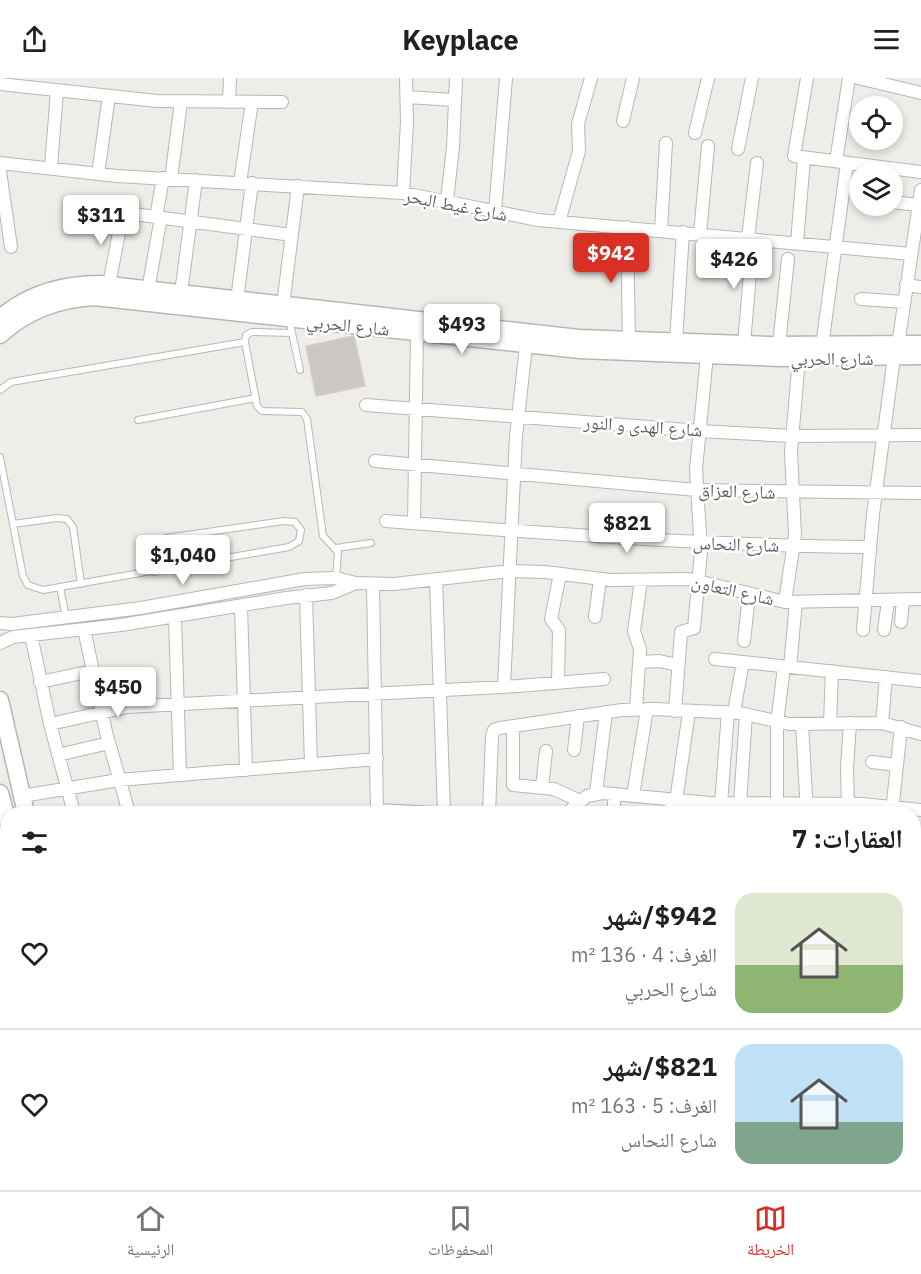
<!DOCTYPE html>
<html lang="ar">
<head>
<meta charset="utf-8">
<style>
	body { margin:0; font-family:"IBM Plex Sans","Noto Naskh Arabic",sans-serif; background:#f2f2f2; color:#202124; direction:rtl; height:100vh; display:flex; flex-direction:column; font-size:22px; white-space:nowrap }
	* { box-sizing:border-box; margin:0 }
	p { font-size:20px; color:#757577 }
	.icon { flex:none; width:33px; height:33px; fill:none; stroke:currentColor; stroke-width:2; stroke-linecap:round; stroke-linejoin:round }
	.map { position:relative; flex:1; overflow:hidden; direction:ltr }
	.drawer { position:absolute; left:0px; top:728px; width:921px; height:386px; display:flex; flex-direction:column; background:#fff; border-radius:24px 24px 0 0; box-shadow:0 3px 9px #0003; direction:rtl }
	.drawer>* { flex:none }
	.controls { position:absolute; left:849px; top:18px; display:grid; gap:12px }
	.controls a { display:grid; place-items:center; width:54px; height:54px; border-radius:50%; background:#fff; box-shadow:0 3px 9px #0003; font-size:30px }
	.price { position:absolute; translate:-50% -51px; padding:0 14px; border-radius:6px; background:#fff; color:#222; font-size:20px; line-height:39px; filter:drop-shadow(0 2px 3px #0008) }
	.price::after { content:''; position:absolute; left:50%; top:36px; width:18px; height:14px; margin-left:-9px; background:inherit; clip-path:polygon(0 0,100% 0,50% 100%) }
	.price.on { background:#d93025; color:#fff }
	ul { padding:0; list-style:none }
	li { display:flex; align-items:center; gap:18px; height:150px; padding:0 18px }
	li+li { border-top:2px solid #e0e0e0 }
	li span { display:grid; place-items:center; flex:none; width:168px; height:120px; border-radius:18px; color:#555 }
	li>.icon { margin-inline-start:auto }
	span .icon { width:72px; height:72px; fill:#fffc; stroke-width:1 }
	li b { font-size:26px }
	h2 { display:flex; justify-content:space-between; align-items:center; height:72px; padding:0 18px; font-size:26px }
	header { display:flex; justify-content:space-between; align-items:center; height:78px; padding:0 18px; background:#fff; font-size:27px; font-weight:800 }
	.tabs { display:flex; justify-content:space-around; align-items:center; height:84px; border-top:2px solid #e0e0e0; background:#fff; font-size:16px; color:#757577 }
	.tabs a { display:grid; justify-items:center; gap:3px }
	.tabs .on { color:#d93025 }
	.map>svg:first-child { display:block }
</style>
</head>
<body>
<header><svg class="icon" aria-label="menu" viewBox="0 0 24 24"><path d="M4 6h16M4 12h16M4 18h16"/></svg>Keyplace<svg class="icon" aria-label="share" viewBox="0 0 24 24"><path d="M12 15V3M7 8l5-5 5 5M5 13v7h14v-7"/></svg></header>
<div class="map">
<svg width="921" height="1112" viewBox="0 0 921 1112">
	<rect width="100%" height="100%" fill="#efede8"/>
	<path fill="#b0dcf8" d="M0 976 7 1000 8 1106H40L43 1112H0Z"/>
	<path fill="#cbc8c4" stroke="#d4cfc6" stroke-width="1.5" d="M354 258 365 308 316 318 306 268Z"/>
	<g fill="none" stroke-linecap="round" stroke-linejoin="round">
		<g stroke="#b5b7bb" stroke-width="8">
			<path id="lane" d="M289 241 300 292
				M292 255 252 254 246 257 245 264 257 328 262 333 302 334 307 341 323 458 338 474 336 500
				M0 312 11 304 245 264
				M138 342 256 320
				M0 379 23 498 28 507 43 512 289 469 299 463 301 452 295 444 284 443 166 460C151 469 153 478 155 494
				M13 446 57 440 67 441 73 449 81 506
				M336 470 371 465
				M60 509 66 540
				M219 1106 220 1112"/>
		</g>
		<g stroke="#b5b7bb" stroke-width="14">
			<path id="street" d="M807 0 794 78 921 94
				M858 0 921 15
				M0 6 157 23 282 24
				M407 19 454 22
				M229 24 230 0
				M623 43 633 0
				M695 55 708 0
				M738 71 752 0
				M836 83 849 0
				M0 85 117 98 403 115 538 142 911 176
				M51 89 57 13
				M0 93 11 169
				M98 96 109 18
				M171 101 181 24
				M240 105 252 24
				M403 115 407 44 406 0
				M447 122 453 69 456 0
				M892 124 918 127
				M96 131 292 157
				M495 134 506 0
				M156 139 163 100
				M559 144 579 73 578 46 591 0
				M627 149 629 263
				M661 152 666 65
				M700 156 708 68
				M748 160 757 85
				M797 165 804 80
				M109 207 123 134
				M906 207 921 209
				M148 212 161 139
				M181 215 196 102
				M861 221 904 224
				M237 222 252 105
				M283 227 298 108
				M676 264 683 154
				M744 266 753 161
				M779 267 788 181
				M898 267 921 112
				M822 268 847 85
				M366 327 700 353 792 358 921 357
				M375 383 696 412 921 415
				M386 443C547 456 708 467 870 469
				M414 445 417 255
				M436 501 444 735
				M373 506 377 735
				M306 517 311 686
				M785 524 795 457 791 374 799 280
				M241 528 246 692
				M175 539 180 697
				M595 539 600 501
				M901 544 903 522
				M0 545 12 546 141 530 305 501 336 500 356 505 394 506 510 493 545 494 610 502 689 501 785 524 921 521
				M84 551 106 654 129 735
				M863 552 873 436 894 279
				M884 552 888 523
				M31 557 50 646 74 735
				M744 563 749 517
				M0 565 13 559 121 547 286 520 332 515 356 505
				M715 581 921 603
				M639 584 659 583 678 587
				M790 589 796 524
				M40 604 92 593
				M558 605 559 552 551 541 560 496
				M504 609 516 358 526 268
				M636 631 640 571 634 553 641 502
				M675 633 681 554 694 550 701 474 696 391 707 277
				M734 634 743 584
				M830 645 832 593
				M882 645 886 599
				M50 646 127 629 518 608 604 601
				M802 646 807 735
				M513 648V707L554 711 580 723
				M574 672 578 638
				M58 677 109 665
				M872 684 896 687
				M542 709 546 673
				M596 715 606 634
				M22 718 119 702 377 681
				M633 718 647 631
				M676 723 689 634
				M721 726 728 634
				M740 726 746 636
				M777 727V645L784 589
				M377 732 434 735
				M892 734 901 649
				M489 735 492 658 494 652 500 650 622 632 654 631 740 635 789 646 882 645 921 656
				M567 735 587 718 603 715 710 725 862 726 921 732
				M613 735 615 716
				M671 735V722
				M848 735 847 690 850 645
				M914 800H921
				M914 869 921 868
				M914 943 921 941
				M914 1012 921 1013
				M914 1083H921
				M616 1106 617 1112
				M667 1106 669 1112
				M763 1106 765 1112
				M903 1106V1112
				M536 1112 562 1106
				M833 1112 834 1106
				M869 1112 870 1106"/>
		</g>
		<g stroke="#b4b7ba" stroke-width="19">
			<path id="secondary" d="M0 240C28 216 63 206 100 206L579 260 768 267 921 266
				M0 257C26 233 58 221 94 219L580 272 782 280 921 278
				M0 622 26 735
				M0 715 8 744
				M99 1106 101 1112
				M126 1106 128 1112"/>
		</g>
		<use href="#lane" stroke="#fff" stroke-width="6"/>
		<use href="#street" stroke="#fff" stroke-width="12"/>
		<use href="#secondary" stroke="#fff" stroke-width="16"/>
	</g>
	<g text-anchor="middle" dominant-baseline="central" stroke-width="5" stroke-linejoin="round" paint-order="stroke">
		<g font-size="18" fill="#5f6366" stroke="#fff">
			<text transform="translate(456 127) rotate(11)">شارع غيط البحر</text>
			<text transform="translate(348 247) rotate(6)">شارع الحربي</text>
			<text x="832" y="280">شارع الحربي</text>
			<text transform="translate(643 348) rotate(4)">شارع الهدى و النور</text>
			<text transform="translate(737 413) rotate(2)">شارع العزاق</text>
			<text transform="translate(736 466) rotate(2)">شارع النحاس</text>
			<text transform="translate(733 512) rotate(13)">شارع التعاون</text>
		</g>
	</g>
</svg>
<div class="controls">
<a><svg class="icon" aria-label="locate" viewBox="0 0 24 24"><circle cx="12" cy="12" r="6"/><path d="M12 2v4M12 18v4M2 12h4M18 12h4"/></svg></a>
<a><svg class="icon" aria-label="layers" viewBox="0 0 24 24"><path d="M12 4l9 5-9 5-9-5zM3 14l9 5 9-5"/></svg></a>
</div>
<b class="price" style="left:101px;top:168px">$311</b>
<b class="price on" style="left:611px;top:206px">$942</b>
<b class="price" style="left:734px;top:212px">$426</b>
<b class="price" style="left:462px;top:277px">$493</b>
<b class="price" style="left:627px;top:476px">$821</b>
<b class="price" style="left:183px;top:508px">$1,040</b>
<b class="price" style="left:118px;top:640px">$450</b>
<section class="drawer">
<h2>العقارات: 7<svg class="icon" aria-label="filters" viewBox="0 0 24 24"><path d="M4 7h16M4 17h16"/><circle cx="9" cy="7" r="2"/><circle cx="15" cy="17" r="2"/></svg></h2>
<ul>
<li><span style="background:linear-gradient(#dfe7d0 60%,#8fb573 0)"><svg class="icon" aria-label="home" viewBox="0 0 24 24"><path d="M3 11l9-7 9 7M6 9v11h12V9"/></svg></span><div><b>$942/شهر</b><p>الغرف: 4 · 136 m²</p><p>شارع الحربي</p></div><svg class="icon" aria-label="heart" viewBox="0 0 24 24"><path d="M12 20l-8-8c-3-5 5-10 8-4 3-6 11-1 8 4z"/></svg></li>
<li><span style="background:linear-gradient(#bfe0f5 65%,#7fa58c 0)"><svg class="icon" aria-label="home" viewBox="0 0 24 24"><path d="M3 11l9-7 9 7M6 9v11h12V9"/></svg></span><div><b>$821/شهر</b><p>الغرف: 5 · 163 m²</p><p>شارع النحاس</p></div><svg class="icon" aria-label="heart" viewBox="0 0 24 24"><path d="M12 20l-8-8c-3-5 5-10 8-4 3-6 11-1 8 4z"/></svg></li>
</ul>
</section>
</div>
<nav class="tabs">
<a class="on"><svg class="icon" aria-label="map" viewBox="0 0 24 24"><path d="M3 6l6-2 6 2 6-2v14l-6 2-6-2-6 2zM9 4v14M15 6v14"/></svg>الخريطة</a>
<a><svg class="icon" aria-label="saved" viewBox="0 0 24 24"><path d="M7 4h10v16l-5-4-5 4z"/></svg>المحفوظات</a>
<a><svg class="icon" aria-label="home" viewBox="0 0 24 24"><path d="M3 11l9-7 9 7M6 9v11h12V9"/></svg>الرئيسية</a>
</nav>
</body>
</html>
